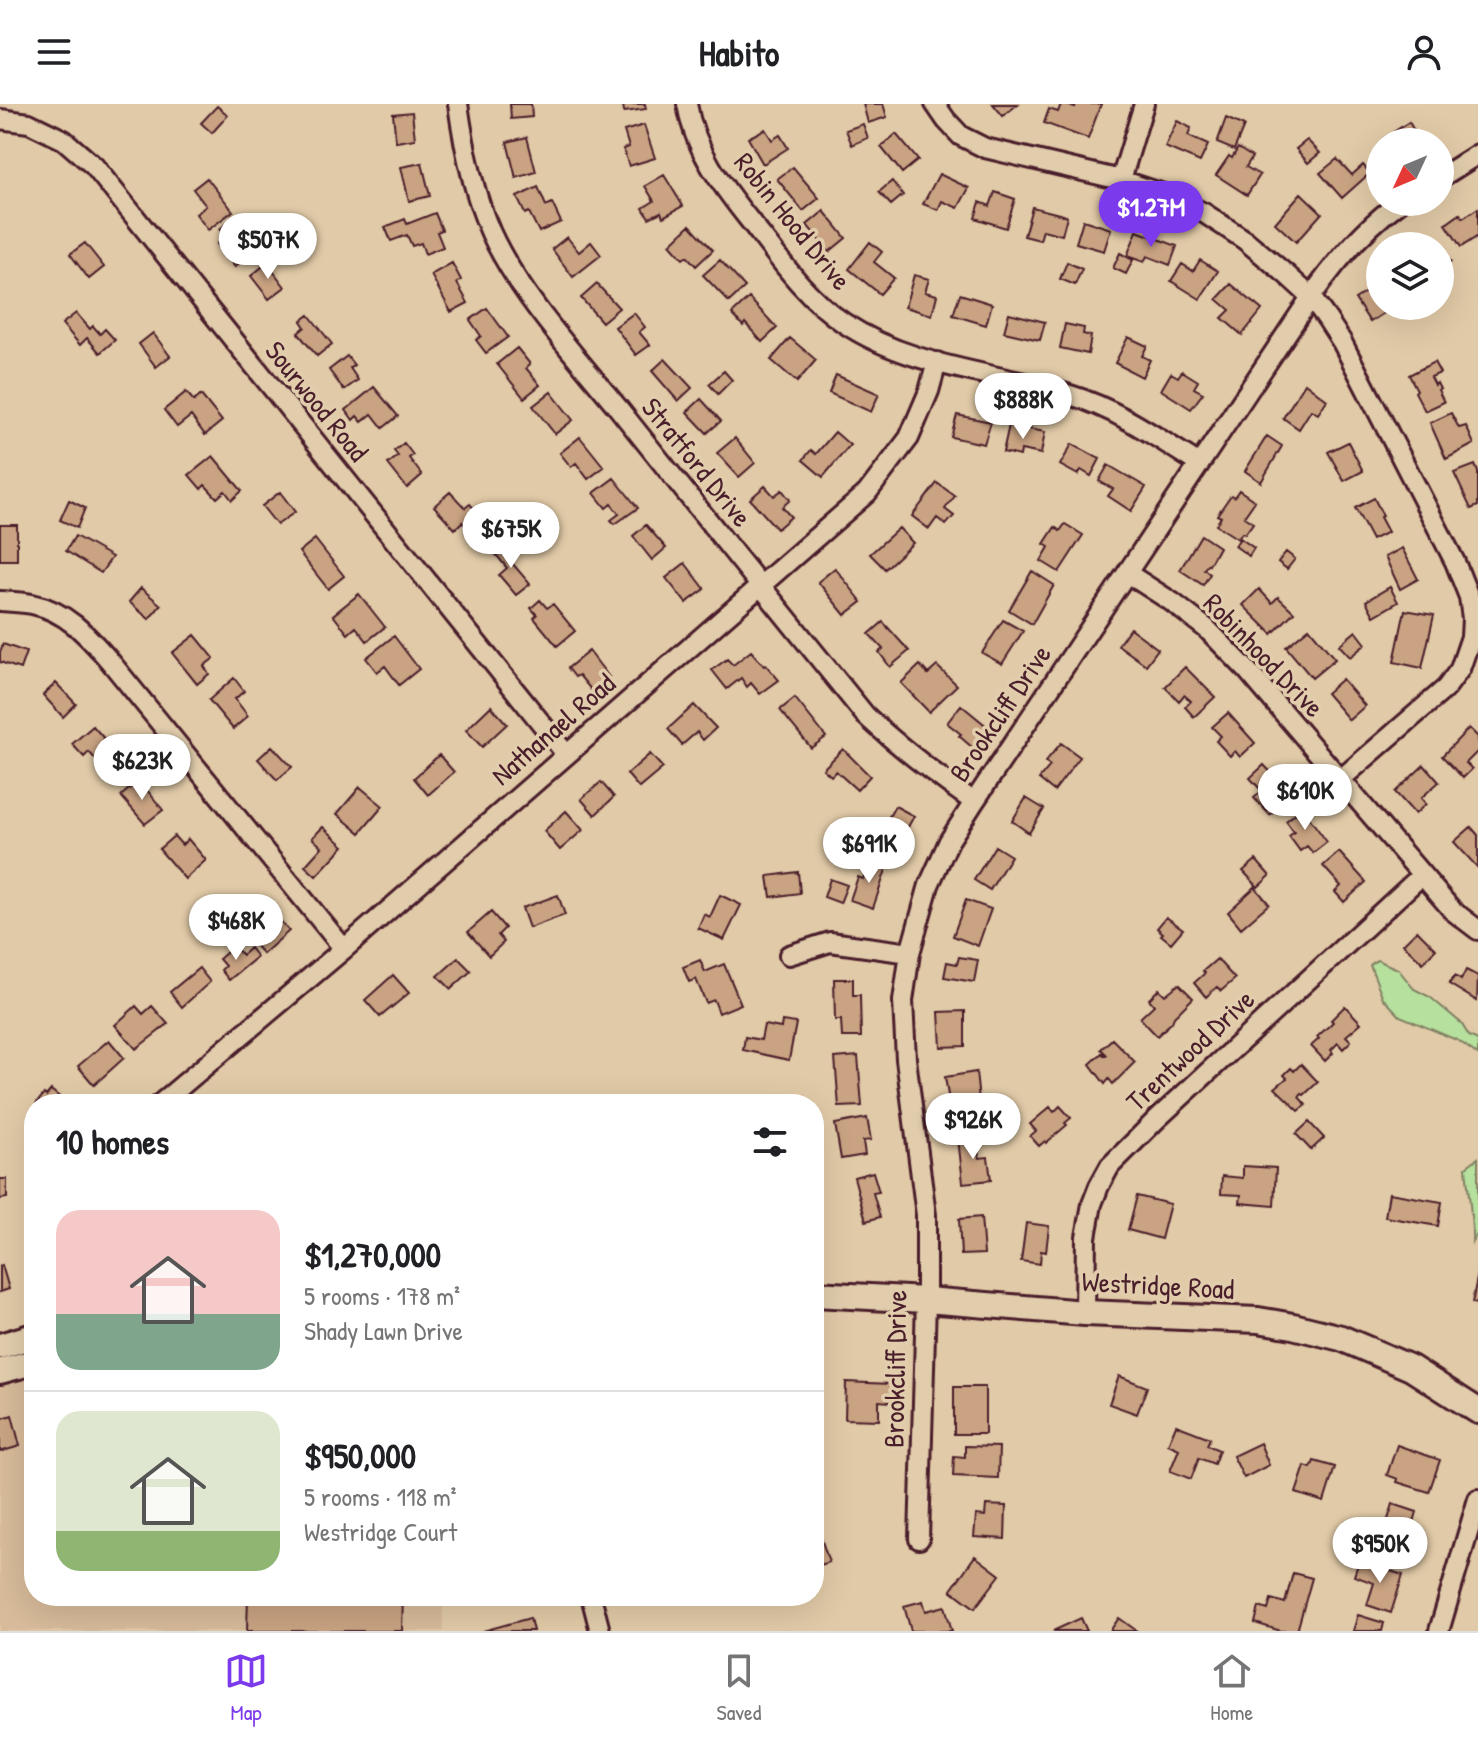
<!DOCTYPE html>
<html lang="en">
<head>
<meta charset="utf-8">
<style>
	body { margin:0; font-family:"Patrick Hand",sans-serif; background:#f6f6f6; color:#202124; height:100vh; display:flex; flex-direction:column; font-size:30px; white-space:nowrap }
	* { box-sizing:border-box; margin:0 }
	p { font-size:26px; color:#757577 }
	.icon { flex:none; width:44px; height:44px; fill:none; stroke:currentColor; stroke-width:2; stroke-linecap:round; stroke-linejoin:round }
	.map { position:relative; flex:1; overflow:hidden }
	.drawer { position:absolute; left:24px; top:990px; width:800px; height:512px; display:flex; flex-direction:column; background:#fff; border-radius:32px; box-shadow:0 8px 32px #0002 }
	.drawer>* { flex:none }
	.needle { width:52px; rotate:226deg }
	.controls { position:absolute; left:1366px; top:24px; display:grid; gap:16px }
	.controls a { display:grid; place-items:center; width:88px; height:88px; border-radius:50%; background:#fff; box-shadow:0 8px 32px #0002; font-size:40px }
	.price { position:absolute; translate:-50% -68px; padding:0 18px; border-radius:28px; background:#fff; color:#222; font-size:26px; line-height:52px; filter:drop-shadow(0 2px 4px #0008) }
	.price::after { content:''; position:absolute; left:50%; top:48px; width:24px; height:18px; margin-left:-12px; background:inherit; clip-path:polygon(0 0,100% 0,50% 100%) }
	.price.current { background:#7c3aed; color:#fff }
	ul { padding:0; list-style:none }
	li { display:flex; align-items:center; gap:24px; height:200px; padding:0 32px }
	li+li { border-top:2px solid #e0e0e0 }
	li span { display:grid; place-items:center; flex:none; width:224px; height:160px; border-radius:24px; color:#555 }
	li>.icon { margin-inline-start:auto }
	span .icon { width:96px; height:96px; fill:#fffc; stroke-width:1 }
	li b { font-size:34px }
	h2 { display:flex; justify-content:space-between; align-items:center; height:96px; padding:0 32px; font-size:34px }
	header { display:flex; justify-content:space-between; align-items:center; height:104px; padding:0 32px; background:#fff; font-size:36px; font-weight:800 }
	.tabs { display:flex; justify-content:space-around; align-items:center; height:112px; border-top:2px solid #e0e0e0; background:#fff; font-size:22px; color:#757577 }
	.tabs a { display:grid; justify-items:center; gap:4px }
	.tabs .current { color:#7c3aed }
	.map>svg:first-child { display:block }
</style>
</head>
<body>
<header><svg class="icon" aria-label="menu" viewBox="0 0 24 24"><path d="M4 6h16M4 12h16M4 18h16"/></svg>Habito<svg class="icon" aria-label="person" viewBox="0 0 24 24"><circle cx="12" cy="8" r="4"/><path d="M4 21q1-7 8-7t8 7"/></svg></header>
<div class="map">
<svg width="1478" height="1527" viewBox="0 0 1478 1527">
	<rect width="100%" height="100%" fill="#e1caa7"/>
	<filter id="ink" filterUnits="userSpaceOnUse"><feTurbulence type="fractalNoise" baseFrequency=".0125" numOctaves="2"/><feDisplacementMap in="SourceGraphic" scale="16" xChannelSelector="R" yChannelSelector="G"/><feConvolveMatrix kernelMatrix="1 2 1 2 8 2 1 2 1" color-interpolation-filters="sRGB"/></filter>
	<g filter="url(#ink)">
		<path fill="#d7bb9a" d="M34 1262V1492H443V1527H0V1272Z"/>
		<path fill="#b6e09d" stroke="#808064" stroke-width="2" d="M1377 856 1398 865 1414 885 1430 893 1461 919 1469 932 1478 936V951L1459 937 1400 912 1383 894 1370 861Z
			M1478 1054V1129L1472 1138C1473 1113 1468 1089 1466 1063Z"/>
		<path fill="#c9a382" stroke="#4a1f2b" stroke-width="2" d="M510 0H531L532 13 511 15Z
			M623 0H645L646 5 624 8Z
			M863 0H883L887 13 868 19Z
			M993 0H1018L1003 12Z
			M1061 0 1075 3 1076 0H1101L1088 35 1044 19 1049 5 1058 8Z
			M217 2 228 11 212 29 201 19Z
			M412 8 415 35 396 38 393 10Z
			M1226 14 1244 22 1234 46 1217 39Z
			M1177 17 1191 24 1188 32 1208 41 1200 58 1165 43Z
			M1409 18 1420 37 1384 38 1383 35Z
			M863 20 868 34 852 41 846 26Z
			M644 21 655 54 629 62 623 45 629 43 624 27Z
			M765 25 772 36 780 31 788 44 763 60 748 34Z
			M896 30 918 56 902 69 881 43Z
			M527 33 536 68 516 74 507 38Z
			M1307 36 1320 49 1308 59 1296 45Z
			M1238 44 1252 53 1246 63 1260 71 1247 91 1216 71 1229 52 1232 54Z
			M1337 55 1352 71 1363 61 1370 69 1342 94 1320 69Z
			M422 59 430 92 409 97 401 63Z
			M793 63 819 94 803 107 777 75Z
			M939 70 969 84 958 104 942 97 938 106 923 100Z
			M664 71 683 102 663 113 661 108 649 114 643 104 654 97 645 82Z
			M207 74 233 107 208 126 196 110 206 102 193 85Z
			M892 77 903 91 891 101 879 88Z
			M538 83 546 102 552 99 561 118 539 128 529 108 525 110 517 93Z
			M995 88 1015 95 1006 124 975 114 980 98 990 102Z
			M1301 89 1322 109 1296 138 1275 119Z
			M1032 103 1067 112 1062 131 1043 126 1040 136 1024 132Z
			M1478 104V132L1461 143 1446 120 1460 110 1463 114Z
			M824 107 846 134 829 148 807 121Z
			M435 109 442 126 437 128 443 143 425 150 421 139 412 142 407 131 391 137 385 123 405 115 407 120Z
			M231 116 248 137 244 140 251 149 235 163 217 140 226 133 220 125Z
			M1083 116 1111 125 1104 147 1076 139Z
			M690 121 713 146 696 162 687 152 683 155 670 140Z
			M1137 127 1177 142 1170 161 1147 152 1144 158 1127 152Z
			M567 133 579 148 591 138 601 151 573 173 552 145Z
			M870 138 882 148 874 158 894 174 880 190 849 165Z
			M85 139 104 163 89 175 70 150Z
			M1440 146 1451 158 1440 168Z
			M1120 149 1133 156 1126 170 1113 164Z
			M720 156 745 183 729 198 703 171Z
			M1200 156 1218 167 1200 195 1171 177 1182 160 1193 167Z
			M1067 158 1082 165 1075 181 1060 175Z
			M267 159 285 183 269 195 251 172Z
			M452 159 461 176 457 179 468 199 451 208 431 171Z
			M914 171 929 175 925 188 937 191 932 211 905 203Z
			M1380 179V202H1395L1370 218 1355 195Z
			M597 180 619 204 602 218 581 194Z
			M1231 180 1262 206 1242 231 1222 214 1230 206 1217 195Z
			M960 190 992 200 986 221 953 211Z
			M749 194 777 224 762 238 745 219 743 222 732 210Z
			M487 204 508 233 486 249 476 236 481 232 470 216Z
			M76 209 90 225 93 222 100 230 105 225 115 236 100 249 87 234 80 241 62 220Z
			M634 209 645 223 639 228 650 241 636 251 615 223Z
			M1009 209 1045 218 1040 236 1004 228Z
			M309 211 332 240 317 252 298 229 305 223 301 217Z
			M1065 220 1084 224 1083 230 1091 232 1088 250 1060 244Z
			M153 229 170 252 156 263 139 240Z
			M1128 233 1147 242 1142 252 1150 256 1142 273 1115 259Z
			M790 234 816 256 797 278 771 256Z
			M517 244 530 260 526 264 540 281 524 294 497 260Z
			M347 252 354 261 350 264 358 276 344 286 329 266Z
			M665 255 692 284 678 297 652 267Z
			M1434 258 1440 269 1431 273 1435 281 1437 279 1440 285 1438 286 1444 298 1425 307 1415 288 1417 286 1409 271Z
			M724 267 732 276 718 290 709 280Z
			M1182 267 1198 277 1194 284 1203 289 1191 305 1161 286 1171 269 1178 273Z
			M836 271 879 290 871 308 829 289Z
			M1305 279 1327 296 1318 310 1311 306 1299 325 1283 314Z
			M374 283 398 312 383 324 372 310 362 318 357 312 353 316 346 306Z
			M186 288 194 297 201 291 222 317 205 331 191 312 177 323 164 306Z
			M551 288 573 316 555 330 533 302Z
			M701 295 721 317 707 329 687 308Z
			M1451 309 1459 324 1466 322 1474 340 1446 355 1430 319Z
			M957 311 991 318 984 340 951 333Z
			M1009 321 1045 328 1041 350 1021 346 1020 352 1003 348Z
			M835 328 850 341 823 373 803 356 811 346 816 350Z
			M1267 332 1282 342 1261 378 1245 367Z
			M580 333 604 363 588 375 576 359 571 363 560 349Z
			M735 334 755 359 739 373 717 349Z
			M1348 338 1363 367 1344 377 1328 348Z
			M404 339 413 351 409 354 422 371 407 384 388 360 398 352 394 347Z
			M1072 340 1100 355 1091 372 1081 366 1078 371 1060 361Z
			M213 352 242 387 232 396 225 387 217 394 205 381 201 385 189 371Z
			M1108 361 1146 383 1131 407 1108 392 1113 385 1099 377Z
			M1475 361 1478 368V402L1471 405 1454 369Z
			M614 374 638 404 615 420 611 416 619 410 611 400 606 404 594 389Z
			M937 379 955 392 945 405 954 412 946 421 937 414 929 425 912 412Z
			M765 382 774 392 782 386 790 396 782 403 791 413 777 425 750 395Z
			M1239 386 1255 397 1244 413 1253 419 1245 430 1242 429 1238 435 1216 421 1221 413 1217 411 1231 391 1234 393Z
			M280 388 295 408 277 421 262 402Z
			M450 388 465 404 470 400 482 413 469 425 462 418 455 425 434 402Z
			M1374 394 1383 412 1380 413 1388 428 1372 436 1355 404Z
			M69 396 85 404 77 424 60 416Z
			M1065 420 1083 431 1059 468 1041 457 1049 443 1044 440 1055 423 1060 427Z
			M0 421H17V456H0Z
			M646 421 666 444 652 456 633 432Z
			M899 424 913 439 885 465 870 450Z
			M1201 431 1219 443 1209 461 1208 460 1204 465 1210 470 1203 481 1180 466Z
			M75 432 112 453 101 469 66 447Z
			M1240 434 1254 444 1249 452 1235 442Z
			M315 435 344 472 328 485 299 448Z
			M505 437 515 449 510 453 512 459 530 480 516 491 499 471 507 464 493 447Z
			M1402 444 1418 475 1400 485 1385 453Z
			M1286 448 1295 455 1287 465 1278 458Z
			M685 459 705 485 686 499 666 474Z
			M835 464 862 498 845 511 818 478Z
			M1032 467 1054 481 1032 520 1009 506Z
			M1390 483 1398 498 1374 512 1366 497Z
			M141 484 161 501 149 515 129 498Z
			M1259 485 1272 499 1278 493 1294 508 1272 530 1243 501Z
			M359 490 385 523 367 537 356 523 348 530 333 511Z
			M540 496 547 504 553 500 575 527 557 542 534 514 537 511 531 504Z
			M1405 506 1434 511 1422 564 1394 558Z
			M1003 516 1023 527 1002 560 982 549Z
			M883 518 909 547 890 563 879 548 883 545 869 530Z
			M1130 524 1158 545 1146 561 1118 541Z
			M1309 524 1335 555 1312 574 1286 543Z
			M1356 527 1366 540 1350 553 1339 541Z
			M195 531 214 554 204 562 209 570 197 580 172 549Z
			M394 532 419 565 399 581 385 562 377 568 366 554Z
			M3 540 26 548 20 565 0 558V548Z
			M589 547 609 573 592 587 579 571 575 573 568 564Z
			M751 547 764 562 766 561 779 576 760 590 751 579 747 583 741 574 727 585 712 566 727 555 733 561Z
			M920 561 928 570 937 562 957 581 929 608 901 579Z
			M1185 563 1215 593 1194 613 1185 603 1191 597 1184 591 1179 597 1165 583Z
			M234 574 244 587 235 595 248 612 233 625 209 596Z
			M1342 575 1365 602 1349 616 1326 589Z
			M56 579 76 600 63 613 43 591Z
			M795 594 826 633 811 644 780 606Z
			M694 601 716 624 703 636 697 628 682 641 668 625Z
			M961 601 989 624 973 644 959 632 961 630 947 619Z
			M491 602 507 620 482 643 466 626Z
			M1228 609 1255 639 1240 653 1235 647 1230 652 1216 637 1221 632 1212 623Z
			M93 622 121 654 106 667 89 648 84 653 72 640Z
			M1469 624 1478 633V647L1466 659 1472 665 1463 674 1442 652Z
			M1061 639 1080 653 1054 687 1039 675 1050 662 1045 658Z
			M272 642 292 663 277 676 258 655Z
			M843 645 870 672 857 686 836 667 831 672 823 665Z
			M650 650 663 664 639 684 627 670Z
			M439 651 454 668 428 691 414 674Z
			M1264 661 1292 691 1270 711 1254 694 1262 687 1250 674Z
			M1424 661 1439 678 1421 694 1426 700 1415 710 1395 688Z
			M139 676 163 706 145 720 121 692Z
			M601 678 614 693 595 711 581 695Z
			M360 683 383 702 360 729 337 710Z
			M1026 694 1044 705 1029 729 1012 717Z
			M895 702 914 712 896 745 877 735 879 731 872 727 879 714 886 718Z
			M1302 704 1327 738 1313 749 1307 742 1300 747 1289 732 1294 728 1286 717Z
			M566 707 583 726 560 746 544 727Z
			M323 723 344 742 316 772 305 762 322 743 312 734Z
			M1471 723 1478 731V764L1454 738Z
			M174 732 182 741 188 735 206 756 185 775 159 745Z
			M995 742 1011 752 990 786 974 776Z
			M1339 748 1366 778 1344 798 1335 788 1341 782 1323 762Z
			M1256 756 1270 772 1258 783 1243 767Z
			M869 757 887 763 873 804 850 796 858 773 863 775Z
			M798 768 800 789 771 793 768 772Z
			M830 775 847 781 840 799 824 793Z
			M1255 783 1269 800 1241 824 1228 808Z
			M558 791 565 811 529 824 522 804Z
			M720 791 741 801 724 836 698 824 704 810 710 813Z
			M966 796 991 805 978 842 953 832Z
			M270 805 289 827 263 850 243 828Z
			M491 808 505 824 498 831 504 838 489 852 468 828Z
			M1166 813 1183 825 1171 839 1161 831 1163 829 1157 824Z
			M1417 826 1436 845 1423 859 1403 840Z
			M234 842 242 851 250 844 257 853 229 876 221 866 225 862 219 855Z
			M959 853 978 856 974 878 944 873 947 858 957 860Z
			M458 854 471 867 451 885 438 872Z
			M1217 855 1235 875 1221 887 1217 883 1206 893 1194 879 1205 869 1203 867Z
			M700 856 705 868 724 860 741 900 719 909 714 896 706 899 696 875 689 878 683 863Z
			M199 864 210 878 182 903 170 888Z
			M1466 866 1478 872 1477 897 1449 880 1455 872 1461 876Z
			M393 871 409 889 380 913 365 896Z
			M834 875H853V891H860L861 933H842L841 916H835Z
			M1179 880 1193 894 1174 913 1172 918 1157 932 1140 914 1154 901 1149 895 1159 885 1165 891Z
			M136 902 143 910 152 902 168 920 136 945 115 921Z
			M1345 902 1361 919 1346 932 1351 937 1343 945 1338 939 1331 946 1333 949 1325 957 1311 942 1319 935 1317 933 1333 918 1331 916Z
			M965 907V942L941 943 939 908Z
			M782 917 796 919 789 956 743 946 745 933 761 936 764 921 781 924Z
			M1112 935 1135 958 1113 980 1109 975 1105 980 1090 960 1102 949 1105 952 1107 951 1101 945Z
			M109 936 124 954 94 981 78 962Z
			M858 952 862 1002 839 1003 835 954Z
			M1301 960 1318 978 1304 991 1302 990 1299 993 1306 1001 1299 1007 1275 984 1287 974 1284 971 1291 964 1294 967Z
			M976 968 980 1006 971 1009 972 1019 953 1022 945 973Z
			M51 986 67 999 66 1000H36L44 990 46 992Z
			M1060 1002 1071 1014 1065 1019 1067 1021 1046 1039 1045 1037 1039 1042 1030 1032 1036 1027 1030 1020 1050 1003 1054 1008Z
			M867 1014 871 1036 863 1037 865 1051 841 1055 835 1020Z
			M1309 1018 1324 1034 1311 1046 1296 1030Z
			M977 1032 979 1054 988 1053 991 1076 963 1079 958 1034Z
			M1243 1062 1276 1064 1274 1102 1240 1099 1241 1091 1221 1090 1222 1072 1243 1074Z
			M873 1068 879 1088 873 1089 880 1113 866 1117 854 1073Z
			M0 1075H7V1094L0 1095Z
			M1389 1089 1442 1098 1438 1122 1385 1113Z
			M1137 1092 1170 1100 1161 1135 1128 1126Z
			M981 1113 984 1150 961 1151 959 1115Z
			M1026 1119 1049 1122 1046 1148 1041 1147 1040 1160 1021 1157Z
			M2 1161 9 1185 0 1188V1162Z
			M1478 1169V1200L1472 1199Z
			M1119 1272 1147 1283 1137 1310 1109 1300Z
			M846 1278 891 1280 890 1298 879 1297V1316L845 1315Z
			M954 1283H985V1330H954Z
			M12 1311 20 1342 0 1348V1315Z
			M1176 1321 1210 1334 1207 1341 1219 1346 1214 1360 1199 1354 1191 1375 1170 1367 1179 1345 1168 1340Z
			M1260 1339 1269 1361 1244 1374 1233 1352Z
			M1397 1341 1440 1356 1429 1388 1397 1378 1398 1375 1387 1371Z
			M965 1342 999 1343 998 1374 953 1372 954 1352 965 1353Z
			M1314 1357 1335 1363 1324 1398 1296 1389 1305 1362 1311 1364Z
			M1393 1400 1417 1408 1405 1448 1380 1440Z
			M986 1401 1006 1402 1005 1435 974 1433 976 1411 985 1412Z
			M820 1431 829 1458 814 1463V1433Z
			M975 1452 1000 1471 975 1504 951 1486Z
			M1359 1457 1403 1471 1391 1509 1367 1501 1374 1479 1354 1472Z
			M1293 1469 1312 1474 1297 1527H1281L1255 1519 1259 1503 1268 1506 1271 1495 1285 1499Z
			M248 1492H403L402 1527H247Z
			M923 1497 926 1507 945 1502 952 1527H911L904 1502Z
			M1358 1511 1384 1519 1382 1527H1353Z
			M530 1514 533 1527H483Z
			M1081 1514 1087 1527H1053Z
			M1119 1514 1137 1527H1110Z"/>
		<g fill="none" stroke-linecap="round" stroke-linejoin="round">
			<g stroke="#4a1f2b" stroke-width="24">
				<path id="street" d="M458 0C464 43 473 89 491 129 520 192 575 251 619 305 700 407 783 510 865 611 900 644 936 671 974 698
					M687 0C694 45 722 82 750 117 778 153 805 193 844 219 911 264 996 268 1070 291 1117 305 1158 334 1199 360
					M935 0 946 16 961 32 985 44 1121 76 1166 91 1204 109 1245 136 1287 171 1311 193 1327 215 1342 238 1455 458 1469 493 1472 514 1471 533 1460 565 1446 584 1341 675
					M0 15 29 19 64 36 94 62 566 650
					M1440 74 1478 50
					M1121 76 1144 0
					M1127 469 1172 498 1207 525 1246 565 1453 807 1478 826
					M0 497C11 498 22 498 32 500 66 507 87 531 109 556L344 845
					M789 851 830 838 910 849
					M160 1000 344 845 867 389 909 334 929 287 937 258
					M1085 1209 1086 1133 1092 1100 1099 1082 1110 1062 1157 1015 1422 771
					M919 1435 926 1196V1111L906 955 903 897 910 849 929 781 949 737 974 698 1311 193C1336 157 1364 124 1400 98
					M591 1492 600 1527
					M1439 1527 1478 1395"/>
			</g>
			<g stroke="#4a1f2b" stroke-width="30">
				<path id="secondary" d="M814 1190 926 1196 1085 1209 1258 1216 1293 1222 1341 1234 1411 1264 1478 1307
					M0 1242 34 1232
					M0 1267 34 1258"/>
			</g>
			<use href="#street" stroke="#e1cdac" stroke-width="18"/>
			<use href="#secondary" stroke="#e1cdac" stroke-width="24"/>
		</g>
	</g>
	<g text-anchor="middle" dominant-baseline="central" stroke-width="7" stroke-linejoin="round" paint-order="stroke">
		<g font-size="28" fill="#4a1f2b" stroke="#e1cdac">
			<text transform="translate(793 117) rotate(51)">Robin Hood Drive</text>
			<text transform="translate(317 297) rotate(51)">Sourwood Road</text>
			<text transform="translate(697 358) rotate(51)">Stratford Drive</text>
			<text transform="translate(1264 551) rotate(46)">Robinhood Drive</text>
			<text transform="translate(1000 609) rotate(-56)">Brookcliff Drive</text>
			<text transform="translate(553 625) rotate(-41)">Nathanael Road</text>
			<text transform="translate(1190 946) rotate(-43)">Trentwood Drive</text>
			<text transform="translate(1158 1181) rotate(3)">Westridge Road</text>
			<text transform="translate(895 1265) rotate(-89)">Brookcliff Drive</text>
		</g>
	</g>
</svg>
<div class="controls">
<a><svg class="needle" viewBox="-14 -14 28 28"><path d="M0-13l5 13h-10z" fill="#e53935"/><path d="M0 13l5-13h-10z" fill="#757577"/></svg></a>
<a><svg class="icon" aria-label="layers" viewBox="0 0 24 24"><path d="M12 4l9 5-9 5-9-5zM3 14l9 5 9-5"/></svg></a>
</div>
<b class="price current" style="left:1151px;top:145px">$1.27M</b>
<b class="price" style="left:268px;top:177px">$507K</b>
<b class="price" style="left:1023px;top:337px">$888K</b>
<b class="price" style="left:511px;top:466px">$675K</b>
<b class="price" style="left:142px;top:698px">$623K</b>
<b class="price" style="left:1305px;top:728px">$610K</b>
<b class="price" style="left:869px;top:781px">$691K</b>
<b class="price" style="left:236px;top:858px">$468K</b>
<b class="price" style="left:973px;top:1057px">$926K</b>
<b class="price" style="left:1380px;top:1481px">$950K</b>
<section class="drawer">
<h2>10 homes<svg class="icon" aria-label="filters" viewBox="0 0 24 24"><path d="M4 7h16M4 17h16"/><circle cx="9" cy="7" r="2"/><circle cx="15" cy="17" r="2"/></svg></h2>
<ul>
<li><span style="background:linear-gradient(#f6c9c9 65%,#7fa58c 0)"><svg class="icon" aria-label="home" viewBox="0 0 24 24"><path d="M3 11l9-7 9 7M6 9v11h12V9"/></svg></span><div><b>$1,270,000</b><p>5 rooms · 178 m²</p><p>Shady Lawn Drive</p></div></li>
<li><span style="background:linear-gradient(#dfe7d0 75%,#8fb573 0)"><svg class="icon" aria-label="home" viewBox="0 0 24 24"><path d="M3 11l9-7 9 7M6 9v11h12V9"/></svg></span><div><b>$950,000</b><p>5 rooms · 118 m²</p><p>Westridge Court</p></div></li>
</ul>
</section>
</div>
<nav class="tabs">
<a class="current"><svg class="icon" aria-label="map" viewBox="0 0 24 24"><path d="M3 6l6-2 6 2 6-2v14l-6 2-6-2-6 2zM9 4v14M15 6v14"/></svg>Map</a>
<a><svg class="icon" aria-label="saved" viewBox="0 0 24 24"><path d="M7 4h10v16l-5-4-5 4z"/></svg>Saved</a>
<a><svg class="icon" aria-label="home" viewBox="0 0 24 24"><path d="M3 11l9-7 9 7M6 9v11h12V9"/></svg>Home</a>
</nav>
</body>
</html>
